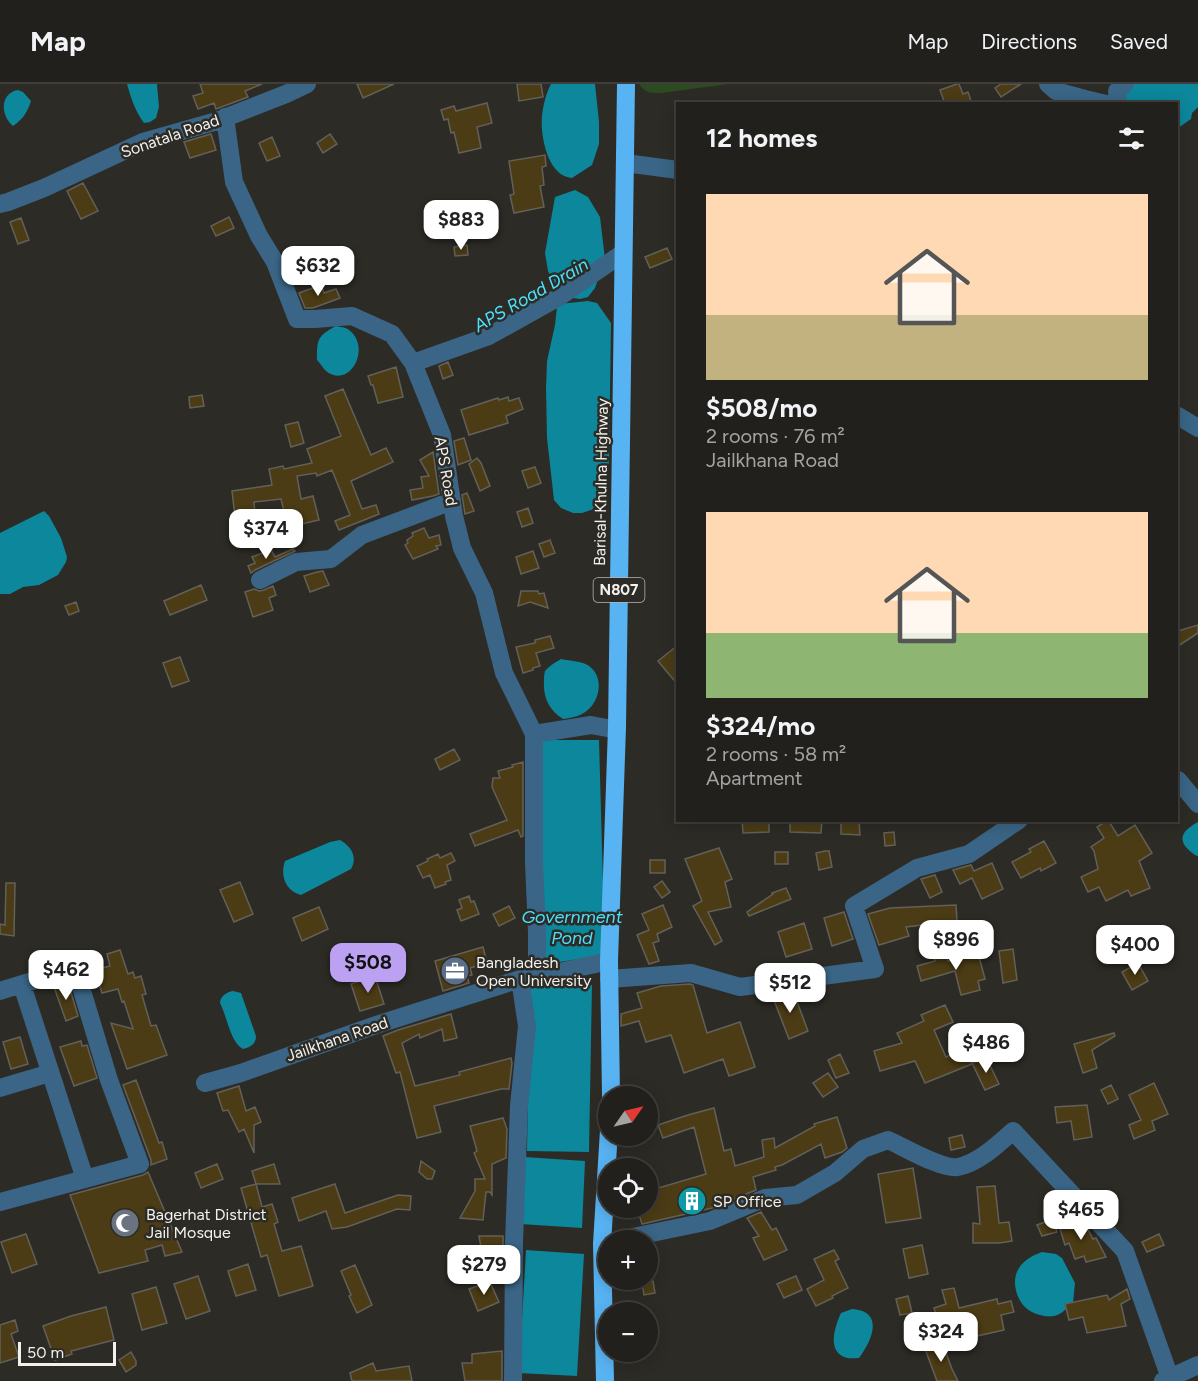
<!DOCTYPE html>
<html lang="en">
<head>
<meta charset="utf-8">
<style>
	body { margin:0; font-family:Figtree,sans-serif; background:#2e2d29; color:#f1f3f6; height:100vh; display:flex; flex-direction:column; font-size:22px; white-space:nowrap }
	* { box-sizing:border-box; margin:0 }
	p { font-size:20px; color:#a2a3a3 }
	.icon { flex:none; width:33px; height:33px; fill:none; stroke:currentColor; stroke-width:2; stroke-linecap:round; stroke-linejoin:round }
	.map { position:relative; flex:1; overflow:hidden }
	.drawer { position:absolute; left:676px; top:18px; width:502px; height:720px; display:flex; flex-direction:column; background:#22201c; border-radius:0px; box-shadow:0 3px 15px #0003,0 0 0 2px #3f3e3b }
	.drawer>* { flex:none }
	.needle { width:39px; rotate:56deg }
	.fabs { position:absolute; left:598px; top:1002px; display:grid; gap:12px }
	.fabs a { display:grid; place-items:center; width:60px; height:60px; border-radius:50%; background:#22201c; box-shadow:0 3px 15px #0003,0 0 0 2px #3f3e3b; font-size:30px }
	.scale { position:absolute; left:18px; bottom:15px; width:98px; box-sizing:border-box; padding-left:6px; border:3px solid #f3f1ed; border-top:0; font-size:16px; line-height:21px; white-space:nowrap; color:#f3f1ed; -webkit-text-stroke:4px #2d2b25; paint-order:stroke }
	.price { position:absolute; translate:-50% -51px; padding:0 14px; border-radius:12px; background:#fff; color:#222; font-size:20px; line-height:39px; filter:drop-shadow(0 2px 3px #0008) }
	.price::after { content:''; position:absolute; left:50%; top:36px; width:18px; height:14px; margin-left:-9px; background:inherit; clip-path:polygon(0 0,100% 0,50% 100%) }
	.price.on { background:#bca0f2; color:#111 }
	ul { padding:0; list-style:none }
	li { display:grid; align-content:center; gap:12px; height:318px; padding:0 30px }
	li span { display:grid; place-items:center; height:186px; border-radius:0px; color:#555 }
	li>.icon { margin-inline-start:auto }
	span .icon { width:108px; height:108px; fill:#fffc; stroke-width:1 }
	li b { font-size:26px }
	h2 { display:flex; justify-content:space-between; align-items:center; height:72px; padding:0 30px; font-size:26px }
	header { display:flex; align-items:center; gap:36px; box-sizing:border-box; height:84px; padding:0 30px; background:#22201c; border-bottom:2px solid #3f3e3b }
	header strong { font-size:28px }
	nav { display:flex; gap:33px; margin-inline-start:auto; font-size:21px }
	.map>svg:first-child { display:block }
</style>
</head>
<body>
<header>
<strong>Map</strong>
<nav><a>Map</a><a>Directions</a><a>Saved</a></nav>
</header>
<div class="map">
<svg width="1198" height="1297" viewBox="0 0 1198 1297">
	<rect width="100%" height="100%" fill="#2d2b25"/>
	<path fill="#2d4b21" d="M639 0H728L661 9C651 9 645 9 639 0Z"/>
	<path fill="#0c879c" d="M127 0H157L159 23 156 34 150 38 144 39C135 27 131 14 127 0Z
		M551 0H595L599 38V60L592 81 572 94C548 93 540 52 542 32 543 22 546 9 551 0Z
		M1129 0H1198V23L1192 29 1191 35 1178 44V20H1118Z
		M18 6 23 8 31 17C27 29 23 35 13 42 0 31 0 9 18 6Z
		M575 106 588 113 600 133 605 175 595 204 588 213 580 215 566 213 557 205 548 187 545 169 555 113Z
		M588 217 597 219 611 239 609 377 605 405 600 418 594 425 582 429H573L561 424 554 416 547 354 546 305 547 277 555 241 557 223 559 220Z
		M336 242C340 243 346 243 349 246 372 263 350 306 326 287 323 284 320 279 317 276 317 256 317 252 336 242Z
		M44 427 49 432 61 454 67 473 66 478 58 491 39 501 23 503 10 510H0V449Z
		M561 575C570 577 582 577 589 582 606 594 599 622 582 630 576 633 570 634 563 635 549 626 543 614 544 597 544 593 544 591 545 587 549 582 556 578 561 575Z
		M538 656H599L605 871 540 881Z
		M1198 738V772H1197C1178 760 1177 749 1198 738Z
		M340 756C351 762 358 773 351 785L301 811C285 807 280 791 285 777L330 758Z
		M530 899 592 901 589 1068 527 1067Z
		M233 907 241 909 256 952C256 960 251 963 243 965 230 958 227 932 220 919 220 912 227 908 233 907Z
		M524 1073 585 1077 582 1144 520 1140Z
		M526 1166 584 1170 577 1292 519 1289Z
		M1042 1168 1056 1170 1062 1174 1075 1199 1073 1219C1067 1224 1061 1231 1054 1232 1049 1233 1044 1232 1040 1231 1028 1228 1021 1221 1017 1210 1010 1188 1022 1175 1042 1168Z
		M852 1225C885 1227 872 1257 859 1274 855 1274 848 1275 844 1273 827 1266 835 1242 841 1229Z"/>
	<path fill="#4b3c15" stroke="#636059" stroke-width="1.5" d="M200 0H262L245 7 248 13 216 25 214 19 198 25 193 12 203 9Z
		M357 0H394L363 14Z
		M517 0H541L543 13 519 17Z
		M957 0H959L963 10 968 8 972 20H941L944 17 940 6Z
		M1001 0H1021L1001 13 995 4Z
		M487 19 492 39 477 43 481 64 459 69 454 48 451 49 448 35 444 36 441 26 454 22 456 27Z
		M211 50 216 66 190 74 184 58Z
		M330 50 337 60 323 69 317 59Z
		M272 53 280 72 267 77 259 59Z
		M545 71 546 82 542 83 544 101 540 102 544 123 514 129 510 111 514 110 509 77Z
		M83 99 98 127 81 135 67 107Z
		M229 133 234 144 216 152 211 142Z
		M21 134 29 156 18 160 10 138Z
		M467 161 468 171 455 172 454 163Z
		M667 164 672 175 650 184 645 173Z
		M321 201 324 209 336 205 340 214 313 224H305L299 209Z
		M448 278 453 291 443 295 439 282Z
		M396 283 403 313 378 319 373 301H371L368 292Z
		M343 305 371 371 386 364 393 378 351 397 362 425 376 421 379 430 339 446 335 437 350 431 332 386 317 392 316 389 297 392 301 415 313 412 319 436 288 443 281 415 254 418 255 431 235 433 232 407 272 401 269 385 283 382 284 385 312 379 307 365 341 352 325 312Z
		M202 311 204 322 190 324 189 313Z
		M508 313 509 317 519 314 523 325 506 332 508 339 469 351 461 326 498 314 499 316Z
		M298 338 304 359 291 363 285 341Z
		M464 354 471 376 458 381 454 357Z
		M433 368 439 410 433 412 412 416 410 406 423 404 421 393 429 392 420 376Z
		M477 374 481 379 490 402 480 407 469 380Z
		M535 383 541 399 528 404 522 387Z
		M467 409 474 427 465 430 462 411Z
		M528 424 533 439 522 443 517 428Z
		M424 444 429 454 439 451 441 461 436 462 438 465 413 475 405 461 408 459 407 456 413 452 412 449Z
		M550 456 555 469 544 473 539 460Z
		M293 465 295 467 255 486 251 489 248 482 255 479 252 473 271 466 275 473Z
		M533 467 539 484 521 490 516 473Z
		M323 487 329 501 310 508 304 492 317 488Z
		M201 501 207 516 170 531 164 517Z
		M273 502 276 511 269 514 273 526 253 533 245 508 254 505 259 507 264 506Z
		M521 507H538L539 510 544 509 548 524 530 518 518 522Z
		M76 518 79 527 69 531 65 522Z
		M1198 541V549L1178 562V547Z
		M550 552 554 564 536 569 540 582 533 584V586L523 589 516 563 535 559V556Z
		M678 561V601L658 577Z
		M180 573 189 597 172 603 163 579Z
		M454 665 460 676 440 686 435 675Z
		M523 678V752L521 753 518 746 475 762 470 750 507 736 492 703 493 694H500L498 687 513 683 512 681Z
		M742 736H769V748L743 749Z
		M790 736H822L821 749 790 748Z
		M841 736H859L860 751 841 750Z
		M1108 736 1118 752 1135 741 1152 769 1139 777 1150 804 1131 812 1128 806 1106 817 1099 803 1088 808 1081 793 1098 785 1094 767 1091 763 1104 754 1097 743Z
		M894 748 895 761 885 762 884 749Z
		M1044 757 1056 779 1041 787 1040 784 1021 794 1012 778 1031 768 1029 765Z
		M719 764 732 795 725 798 731 823 708 828 722 857 715 861 693 822 702 817 685 775Z
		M825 767H829L832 783 819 786 816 769Z
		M775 768H788V780H775Z
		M451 769 455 777 447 781 451 796 445 798 446 800 435 804 430 791 423 794 417 782 428 777 427 775 438 770 440 774Z
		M650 776H665V789H650Z
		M992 779 1003 805 982 815 972 794 960 800 953 786 971 781 974 787Z
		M935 791 942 808 930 814 921 795Z
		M662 797 670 808 662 814 654 803Z
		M240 798 253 830 234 838 220 806Z
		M6 799H15L14 852 0 850V840L5 841Z
		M786 804 791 815 749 832 747 828 773 810 772 809Z
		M469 812 471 818 474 817 479 830 461 837 457 826 462 824 459 816Z
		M663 821 672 843 657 850 659 857 653 859 659 877 649 880 637 851 649 846 642 830Z
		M956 821 957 837 906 843 909 852 879 861 868 830 890 824Z
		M509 822 515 834 499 842 493 830Z
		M319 823 328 845 302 857 293 834Z
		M844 828 853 855 832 862 824 834Z
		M804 839 812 865 786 873 778 848Z
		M483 863 487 879 470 884 472 891 467 892 469 899 443 907 435 877Z
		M1013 865 1017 896 1003 899 999 867Z
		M120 866 128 890 133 888 135 894 141 892 146 910 142 911 151 942 156 941 167 971 127 985 111 939 133 945 124 917 122 918 118 905 102 909 95 886 110 882 107 870Z
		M978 869 985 895 978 897 980 906 961 911 955 887 921 897 917 882 935 877 934 874 946 870 948 877Z
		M1138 879 1148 897 1132 906 1122 888Z
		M375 892 384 920 360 927 351 900Z
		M68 898 78 932 66 937 54 903Z
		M690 900 693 901 707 949 740 938 755 983 729 992 723 975 684 989 671 951 646 958 639 937 621 942V930L642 924 637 909 661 902Z
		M793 907 808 947 789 955 772 911Z
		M945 921 953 938 934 946 946 973 965 965 972 980 925 999 915 977 880 987 874 967 902 959 897 949 924 937 921 931Z
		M451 930 457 954 444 957 442 945 420 954 419 950 402 959 415 1002 460 991 459 988 511 974 512 979 509 1005H501L434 1022 441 1048 417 1054 400 988 396 989 383 952 398 946Z
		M1114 949 1115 952 1092 966 1097 984 1083 989 1074 960Z
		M20 953 28 980 11 985 3 958Z
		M81 957 82 962 87 961 97 994 74 1002 60 963Z
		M840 970 849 989 836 994 828 976Z
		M986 973 999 1000 985 1006 972 979Z
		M828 989 838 1003 823 1013 813 999Z
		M136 996 159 1059 162 1058 167 1075 151 1081V1076L123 1001Z
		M1154 999 1168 1030 1152 1037 1155 1046 1134 1055 1129 1041 1141 1036 1129 1011Z
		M1111 1001 1118 1015 1108 1020 1101 1006Z
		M239 1002 246 1027 255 1023 261 1038 254 1041V1069L244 1045 239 1048 228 1026 223 1027 217 1009Z
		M1087 1021 1092 1053 1074 1056 1071 1037 1057 1039 1055 1023Z
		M714 1024 724 1067 731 1065 735 1082 764 1073 762 1056 774 1054 775 1064 815 1042 814 1040 837 1033 847 1064 842 1068 825 1074 821 1060 782 1081 775 1083 776 1086 753 1093 756 1106 712 1124 642 1140 637 1124H648V1107L706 1090 694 1043 663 1054 658 1041 688 1031Z
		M503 1034 507 1045 506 1074 492 1080V1111L490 1108H486L483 1136 460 1134 475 1107V1095H485L474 1069 477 1067 470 1042Z
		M962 1051 965 1063 951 1066 949 1054Z
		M421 1077 435 1087 432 1095H427L419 1088Z
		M217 1080 223 1095 201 1104 195 1089Z
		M274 1080 280 1100H256L262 1123 272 1120 278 1138 274 1140 282 1167 301 1162 313 1202 279 1212 267 1171 261 1173 241 1104 256 1100 252 1087Z
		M913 1084 921 1134 886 1139 878 1090Z
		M148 1088 182 1168 165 1172 162 1161 145 1166 148 1177 99 1189 70 1111 143 1091Z
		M335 1100 345 1129 398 1111 411 1112 410 1126 397 1125 347 1143 332 1145 326 1127 299 1137 292 1114Z
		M995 1102 999 1139 1009 1138 1012 1157 999 1159H973V1139L980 1140 977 1103Z
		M761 1128 772 1146 776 1144 787 1166 764 1176 753 1154 759 1152 747 1134Z
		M1079 1134 1086 1142 1093 1155 1096 1154 1106 1173 1086 1178 1084 1172 1075 1175 1069 1159 1065 1161 1059 1142Z
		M1053 1135 1057 1148 1042 1152 1037 1141Z
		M26 1150 37 1180 12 1189 1 1158Z
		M1159 1150 1164 1161 1147 1168 1142 1158Z
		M479 1152H503V1177L483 1175Z
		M922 1161 928 1190 909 1194 903 1165Z
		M834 1166 839 1175 835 1177 848 1204 832 1212 833 1214 816 1222 807 1205 824 1196 814 1175Z
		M248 1180 256 1206 236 1212 228 1187Z
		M355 1181 372 1221 357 1229 349 1212 351 1211 341 1187Z
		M198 1192 210 1227 186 1235 174 1200Z
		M796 1192 802 1206 784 1214 777 1200Z
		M653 1197 655 1209 644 1211 642 1199Z
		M490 1198 499 1218 478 1227 469 1205Z
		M156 1203 167 1239 142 1246 132 1210Z
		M954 1204 959 1224 997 1215 998 1220 1011 1217 1014 1228 1001 1231 1004 1246 977 1252 975 1244 943 1254 934 1224 946 1220 942 1206Z
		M1127 1205 1130 1215 1121 1220 1126 1242 1087 1249 1083 1233 1069 1236 1065 1220 1107 1211 1109 1216Z
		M908 1212 912 1229 900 1231 896 1215Z
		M106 1223 114 1256 71 1267 72 1270 55 1276 43 1242 71 1232Z
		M15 1236 18 1247 11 1250 19 1273 0 1279V1241Z
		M942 1258 952 1285 958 1297H937L925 1265Z
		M502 1267V1297H465L462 1279H472V1270Z
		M131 1268 136 1277V1281L126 1288 119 1276Z
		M373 1279 376 1287 409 1282 412 1297H352L350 1289Z"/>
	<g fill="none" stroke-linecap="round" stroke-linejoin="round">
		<path stroke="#3a6586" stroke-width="18" d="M1048 0 1056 7 1085 15 1106 20
			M1118 20 1117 7 1125 0
			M225 33 234 98 259 152 275 178 297 235H315L352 232 392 250 413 279
			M625 79 678 86
			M0 120 8 118 44 104 143 58 217 37 286 10 307 0
			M1178 332 1198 344
			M260 496 296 478 331 475 362 451 452 417
			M534 650 591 641 607 644 617 643
			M1178 696 1198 720
			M537 893V848L534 779V650L504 589 484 509 462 464 454 432 442 351 413 279 489 252 559 213 623 169
			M609 895 691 889 740 903 875 885 854 822 917 784 969 770 1019 736
			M22 901 85 1095
			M0 907 71 885 73 886 77 890 109 996 140 1080 0 1118
			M205 999 241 989 376 941 520 895 537 893 609 877
			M0 1004 50 989
			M618 1156 710 1137 765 1114 797 1111 835 1089 863 1065 888 1056C904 1063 942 1086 958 1083 979 1079 998 1060 1013 1047L1125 1167 1170 1294
			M513 1297 514 1159 519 1022 527 942 520 895
			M1163 1297 1198 1281"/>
		<path stroke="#58b3f3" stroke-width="18" d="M611 1012 609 877 617 643 626 0
			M605 1297 602 1160 609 1046"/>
	</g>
	<defs>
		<g id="office-disc" transform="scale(1.5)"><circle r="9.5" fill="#5c6f8a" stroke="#2d2b25"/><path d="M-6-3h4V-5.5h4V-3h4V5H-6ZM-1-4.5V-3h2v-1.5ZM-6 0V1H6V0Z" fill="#fff"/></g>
		<g id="building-disc" transform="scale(1.5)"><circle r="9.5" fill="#0f9aa8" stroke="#2d2b25"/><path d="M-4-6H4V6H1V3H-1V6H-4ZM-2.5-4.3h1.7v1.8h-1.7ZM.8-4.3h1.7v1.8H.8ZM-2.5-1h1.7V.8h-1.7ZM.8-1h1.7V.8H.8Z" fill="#fff"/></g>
		<g id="mosque-disc" transform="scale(1.5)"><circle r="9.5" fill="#6b7280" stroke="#2d2b25"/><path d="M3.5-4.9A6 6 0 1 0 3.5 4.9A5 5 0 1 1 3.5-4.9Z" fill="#fff"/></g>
	</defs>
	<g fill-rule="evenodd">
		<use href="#office-disc" x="455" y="887"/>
		<use href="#building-disc" x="692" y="1117"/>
		<use href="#mosque-disc" x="125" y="1139"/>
	</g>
	<g text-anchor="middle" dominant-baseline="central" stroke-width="5" stroke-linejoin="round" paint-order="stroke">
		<rect fill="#2d2b25" stroke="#b8b6b1" stroke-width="1.5" x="593.5" y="494" width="51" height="24" rx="4.5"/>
		<g font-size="15" font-weight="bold" fill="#f3f1ed">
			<text x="619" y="506">N807</text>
		</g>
		<g font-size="16" fill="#f3f1ed" stroke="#2d2b25">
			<text transform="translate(170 52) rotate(-19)">Sonatala Road</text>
			<text transform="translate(446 387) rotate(80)">APS Road</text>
			<text transform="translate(601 398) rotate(-89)">Barisal-Khulna Highway</text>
			<text transform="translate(337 955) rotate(-19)">Jailkhana Road</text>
		</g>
		<g font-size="16" fill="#f3f1ed" stroke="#2d2b25" text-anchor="start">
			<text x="476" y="878">Bangladesh<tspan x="476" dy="18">Open University</tspan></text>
			<text x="713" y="1117">SP Office</text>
			<text x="146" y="1130">Bagerhat District<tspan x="146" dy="18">Jail Mosque</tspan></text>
		</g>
		<g font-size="18" font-style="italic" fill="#4ce0fe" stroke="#2d2b25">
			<text transform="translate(531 211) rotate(-30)">APS Road Drain</text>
			<text x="572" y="833">Government<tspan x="572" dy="21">Pond</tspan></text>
		</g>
	</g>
</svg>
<div class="fabs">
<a><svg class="needle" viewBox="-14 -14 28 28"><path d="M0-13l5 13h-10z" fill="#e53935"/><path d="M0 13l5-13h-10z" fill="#a2a3a3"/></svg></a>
<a><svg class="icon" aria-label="locate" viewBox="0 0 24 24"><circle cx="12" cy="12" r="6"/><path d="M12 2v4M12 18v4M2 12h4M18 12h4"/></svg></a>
<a>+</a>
<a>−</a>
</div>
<div class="scale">50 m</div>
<b class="price" style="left:461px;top:167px">$883</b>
<b class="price" style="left:318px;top:213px">$632</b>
<b class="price" style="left:266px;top:476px">$374</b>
<b class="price" style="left:956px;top:887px">$896</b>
<b class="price" style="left:1135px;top:892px">$400</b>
<b class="price on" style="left:368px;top:910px">$508</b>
<b class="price" style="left:66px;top:917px">$462</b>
<b class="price" style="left:790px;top:930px">$512</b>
<b class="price" style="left:986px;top:990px">$486</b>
<b class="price" style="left:1081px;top:1157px">$465</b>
<b class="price" style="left:484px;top:1212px">$279</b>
<b class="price" style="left:941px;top:1279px">$324</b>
<section class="drawer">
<h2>12 homes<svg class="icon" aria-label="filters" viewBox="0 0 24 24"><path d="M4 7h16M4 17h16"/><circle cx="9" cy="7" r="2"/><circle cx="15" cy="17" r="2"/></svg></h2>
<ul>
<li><span style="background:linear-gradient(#ffd9b3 65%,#c2b280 0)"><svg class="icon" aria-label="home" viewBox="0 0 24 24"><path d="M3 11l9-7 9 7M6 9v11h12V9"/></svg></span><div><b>$508/mo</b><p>2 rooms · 76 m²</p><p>Jailkhana Road</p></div></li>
<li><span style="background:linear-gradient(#ffd9b3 65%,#8fb573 0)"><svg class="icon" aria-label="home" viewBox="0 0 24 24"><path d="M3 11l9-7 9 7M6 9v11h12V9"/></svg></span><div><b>$324/mo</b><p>2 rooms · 58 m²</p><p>Apartment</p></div></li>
</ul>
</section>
</div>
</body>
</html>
